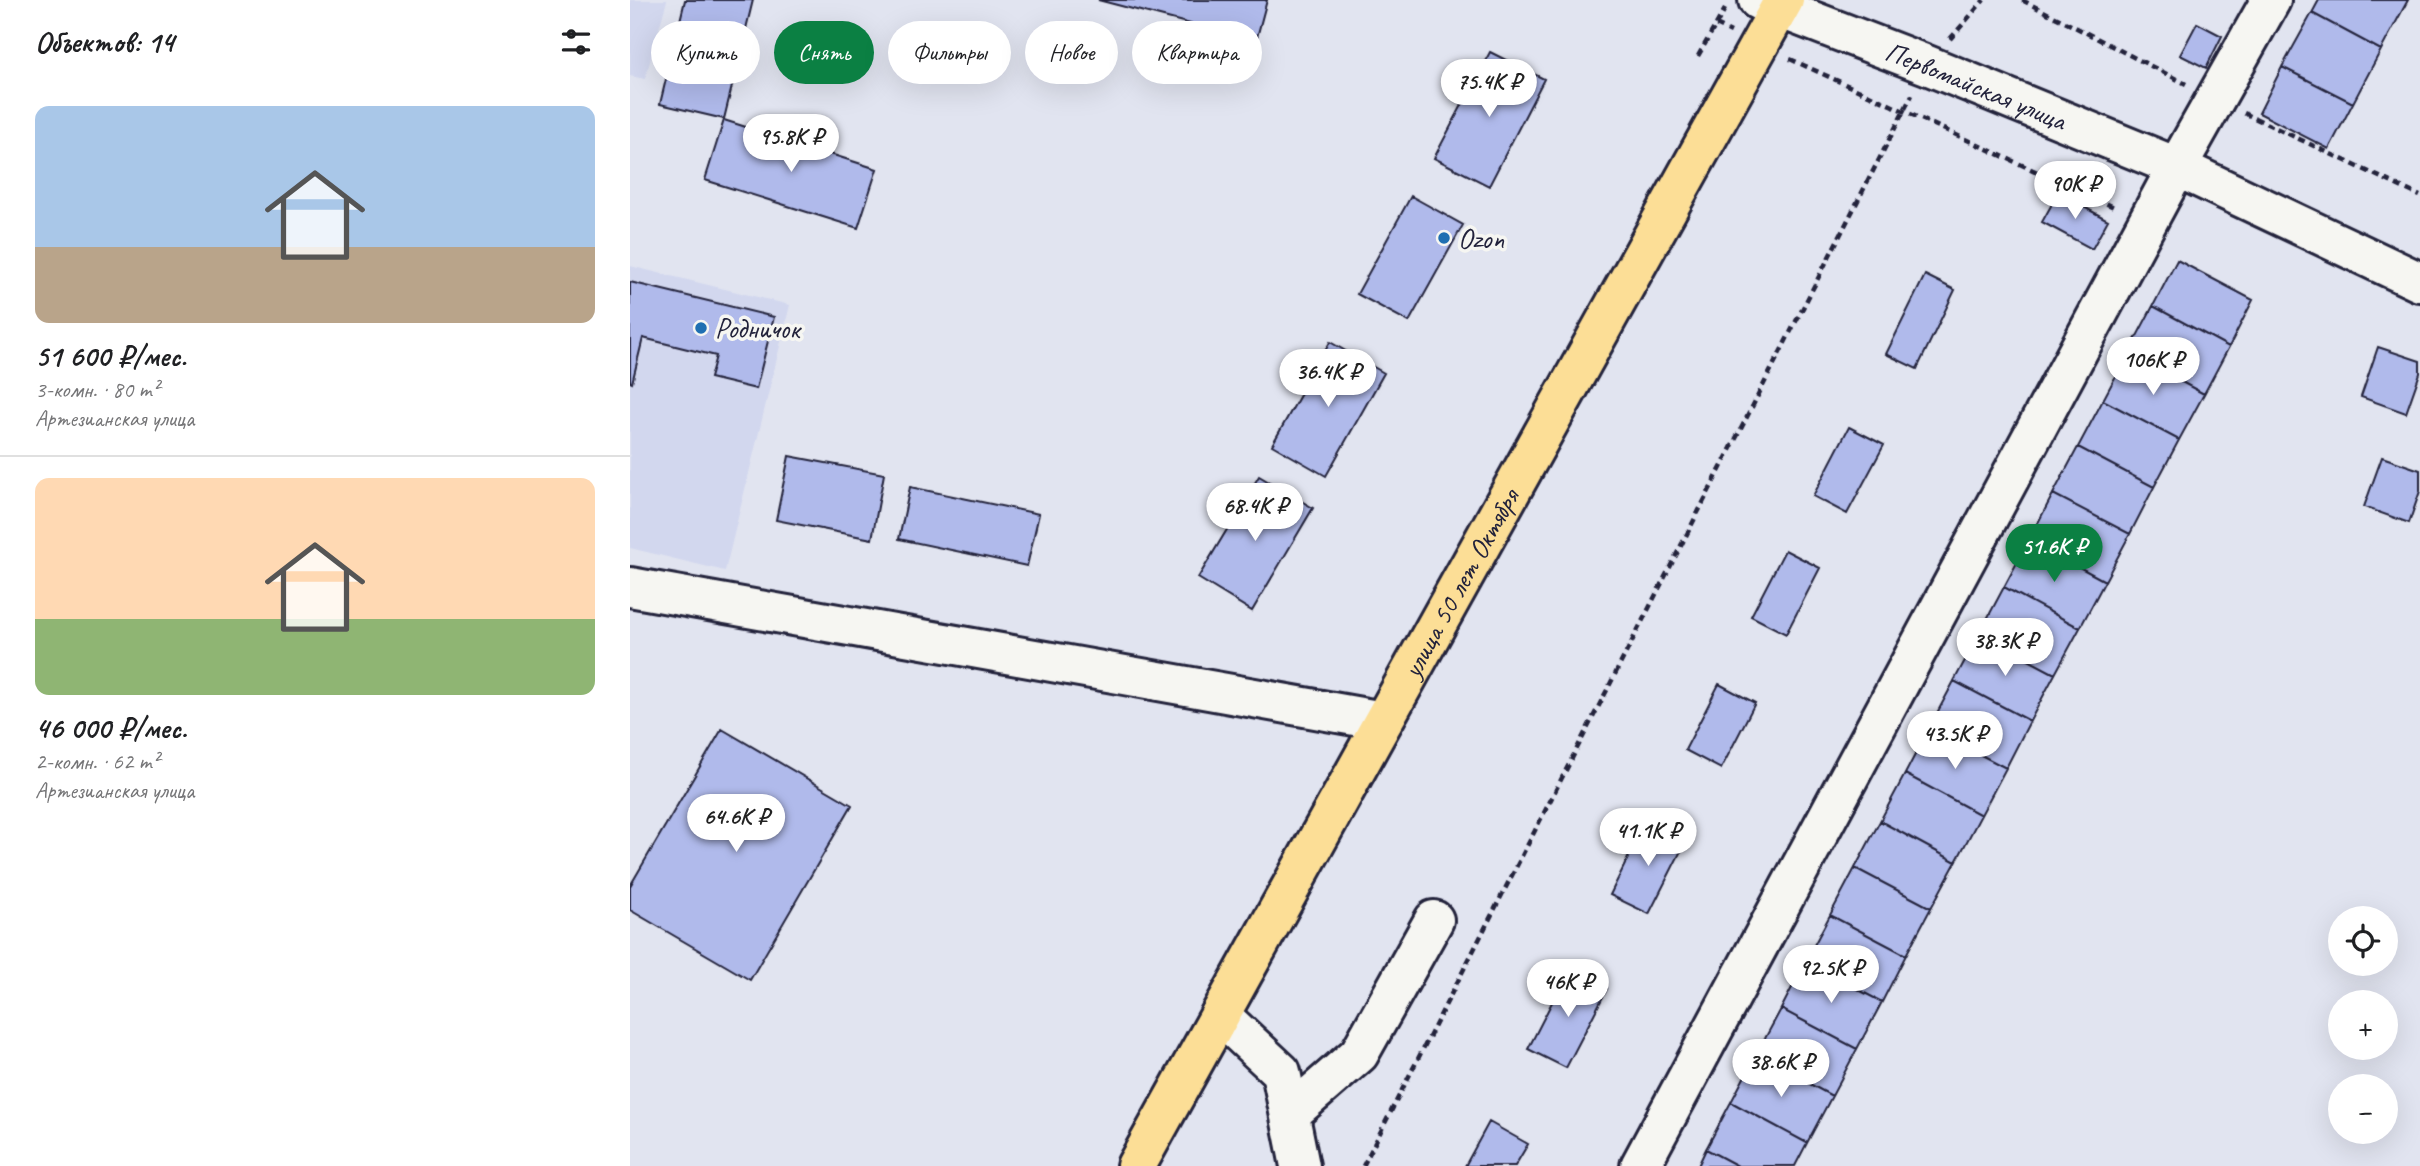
<!DOCTYPE html>
<html lang="ru">
<head>
<meta charset="utf-8">
<style>
	body { margin:0; font-family:Caveat,sans-serif; background:#f6f6f6; color:#202124; height:100vh; display:flex; flex-direction:column; font-size:26px; white-space:nowrap }
	* { box-sizing:border-box; margin:0 }
	p { font-size:23px; color:#757577 }
	.icon { flex:none; width:38px; height:38px; fill:none; stroke:currentColor; stroke-width:2; stroke-linecap:round; stroke-linejoin:round }
	.map { position:relative; flex:1; overflow:hidden }
	.panel { display:flex; flex-direction:column; background:#fff; width:630px }
	.panel>* { flex:none }
	.hud { position:absolute; left:21px; top:21px; width:665px; height:63px; display:flex; gap:14px }
	.fabs { position:absolute; left:1698px; top:906px; display:grid; gap:14px }
	.fabs a { display:grid; place-items:center; width:70px; height:70px; border-radius:50%; background:#fff; box-shadow:0 7px 28px #0002; font-size:35px }
	.price { position:absolute; translate:-50% -60px; padding:0 16px; border-radius:24px; background:#fff; color:#222; font-size:23px; line-height:46px; filter:drop-shadow(0 2px 4px #0008) }
	.price::after { content:''; position:absolute; left:50%; top:42px; width:21px; height:16px; margin-left:-10px; background:inherit; clip-path:polygon(0 0,100% 0,50% 100%) }
	.price.selected { background:#0b8043; color:#fff }
	ul { padding:0; list-style:none }
	li { display:grid; align-content:center; gap:14px; height:371px; padding:0 35px }
	li+li { border-top:2px solid #e0e0e0 }
	li span { display:grid; place-items:center; height:217px; border-radius:14px; color:#555 }
	li>.icon { margin-inline-start:auto }
	span .icon { width:126px; height:126px; fill:#fffc; stroke-width:1 }
	li b { font-size:30px }
	h2 { display:flex; justify-content:space-between; align-items:center; height:84px; padding:0 35px; font-size:30px }
	.chip { padding:0 24px; border-radius:32px; background:#fff; box-shadow:0 7px 28px #0002; font-size:24px; line-height:63px }
	.chip.selected { background:#0b8043; color:#fff }
	main { display:flex; flex:1; min-height:0 }
	.map>svg:first-child { display:block }
</style>
</head>
<body>
<main>
<section class="panel">
<h2>Объектов: 14<svg class="icon" aria-label="filters" viewBox="0 0 24 24"><path d="M4 7h16M4 17h16"/><circle cx="9" cy="7" r="2"/><circle cx="15" cy="17" r="2"/></svg></h2>
<ul>
<li><span style="background:linear-gradient(#a9c7e8 65%,#b9a48a 0)"><svg class="icon" aria-label="home" viewBox="0 0 24 24"><path d="M3 11l9-7 9 7M6 9v11h12V9"/></svg></span><div><b>51 600 ₽/мес.</b><p>3-комн. · 80 m²</p><p>Артезианская улица</p></div></li>
<li><span style="background:linear-gradient(#ffd9b3 65%,#8fb573 0)"><svg class="icon" aria-label="home" viewBox="0 0 24 24"><path d="M3 11l9-7 9 7M6 9v11h12V9"/></svg></span><div><b>46 000 ₽/мес.</b><p>2-комн. · 62 m²</p><p>Артезианская улица</p></div></li>
</ul>
</section>
<div class="map">
<svg width="1790" height="1166" viewBox="0 0 1790 1166">
	<rect width="100%" height="100%" fill="#e1e4f0"/>
	<filter id="ink" filterUnits="userSpaceOnUse"><feTurbulence type="fractalNoise" baseFrequency=".0143" numOctaves="2"/><feDisplacementMap in="SourceGraphic" scale="14" xChannelSelector="R" yChannelSelector="G"/><feConvolveMatrix kernelMatrix="1 2 1 2 8 2 1 2 1" color-interpolation-filters="sRGB"/></filter>
	<g filter="url(#ink)">
		<path fill="#d2d7ee" d="M0 0H37L15 79 0 76Z
			M0 266 160 305 95 571 0 548Z"/>
		<path fill="#b0baeb" stroke="#22223b" stroke-width="2" d="M55 0H123L94 119 30 104Z
			M468 0H637L626 41Z
			M1689 0H1778L1751 50 1682 13Z
			M1682 13 1751 50 1723 103 1652 67Z
			M1567 23 1592 36 1576 68 1550 55Z
			M860 52 914 79 859 186 804 158Z
			M1652 67 1723 103 1699 149 1629 113Z
			M94 120 247 169 228 228 75 180Z
			M1428 193 1478 220 1462 249 1412 222Z
			M781 196 833 225 779 322 727 294Z
			M1547 260 1623 300 1599 347 1523 306Z
			M1295 275 1325 290 1287 369 1256 354Z
			M0 282 144 317 126 389 80 378 86 356 13 338 2 383 0 382Z
			M1523 306 1599 347 1574 394 1498 353Z
			M700 342 754 373 696 476 642 445Z
			M1748 347 1790 361V373L1776 413 1731 397Z
			M1498 353 1574 394 1549 440 1473 400Z
			M1473 400 1549 440 1524 487 1448 447Z
			M1219 427 1254 445 1217 514 1183 496Z
			M1448 447 1524 487 1500 534 1423 494Z
			M159 456 254 474 242 539 146 520Z
			M1752 457 1790 470V491L1779 523 1734 507Z
			M629 476 683 508 622 611 568 578Z
			M280 487 409 514 397 566 269 539Z
			M1423 494 1500 534 1475 581 1399 540Z
			M1399 540 1475 581 1450 628 1374 587Z
			M1155 550 1190 568 1156 634 1121 616Z
			M1374 587 1450 628 1425 674 1349 634Z
			M1349 634 1425 674 1400 721 1324 681Z
			M1324 681 1400 721 1376 768 1299 728Z
			M1089 684 1125 703 1091 769 1055 750Z
			M1299 728 1376 768 1351 815 1275 774Z
			M92 729 222 805 120 980 0 910V886Z
			M1275 774 1351 815 1326 862 1250 821Z
			M1016 821 1056 841 1019 914 980 895Z
			M1250 821 1326 862 1301 908 1225 868Z
			M1225 868 1301 908 1276 955 1200 915Z
			M1200 915 1276 955 1252 1002 1175 962Z
			M1175 962 1252 1002 1227 1049 1151 1009Z
			M939 969 977 989 936 1068 898 1049Z
			M1151 1009 1227 1049 1202 1096 1126 1055Z
			M1126 1055 1202 1096 1177 1143 1101 1102Z
			M1101 1102 1177 1143 1165 1166H1108L1076 1149Z
			M859 1122 898 1144 885 1166H835Z
			M1076 1149 1108 1166H1068Z"/>
		<g fill="none" stroke-linecap="round" stroke-linejoin="round">
			<g stroke="#22223b" stroke-width="44">
				<g id="minor">
					<path id="s1" d="M1128 0 1297 65 1547 167 1790 282"/>
					<path d="M0 587 753 721"/>
					<path d="M590 1015 651 1072 670 1166"/>
					<path d="M660 1114 729 1054 804 920"/>
					<path d="M1010 1166 1547 167 1641 0"/>
				</g>
			</g>
			<g stroke="#22223b" stroke-width="44">
				<g id="highway">
					<path id="s2" d="M506 1166 1154 0"/>
				</g>
			</g>
			<path stroke="#22223b" stroke-width="4.5" stroke-dasharray="7 5" stroke-linecap="butt" d="M1392 0 1556 84
				M1086 25 1101 32
				M1320 39 1354 0
				M1068 56 1095 9
				M1160 59 1486 208
				M1614 113 1790 196
				M733 1166 1282 95"/>
			<use href="#minor" stroke="#f6f6f2" stroke-width="38"/>
			<use href="#highway" stroke="#fcde96" stroke-width="38"/>
		</g>
	</g>
	<g fill="#1f6fb2" stroke="#f6f6f2" stroke-width="2.5">
		<circle cx="814" cy="238" r="7"/>
		<circle cx="71" cy="328" r="7"/>
	</g>
	<g text-anchor="middle" dominant-baseline="central" stroke-width="7" stroke-linejoin="round" paint-order="stroke">
		<g font-size="28" fill="#22223b" stroke="#f6f6f2">
			<text stroke="none"><textPath href="#s1" startOffset="234">Первомайская улица</textPath></text>
			<text stroke="none"><textPath href="#s2" startOffset="667">улица 50 лет Октября</textPath></text>
		</g>
		<g font-size="28" fill="#22223b" stroke="#f6f6f2" text-anchor="start">
			<text x="828" y="238">Ozon</text>
			<text x="85" y="328">Родничок</text>
		</g>
	</g>
</svg>
<div class="fabs">
<a><svg class="icon" aria-label="locate" viewBox="0 0 24 24"><circle cx="12" cy="12" r="6"/><path d="M12 2v4M12 18v4M2 12h4M18 12h4"/></svg></a>
<a>+</a>
<a>−</a>
</div>
<b class="price" style="left:859px;top:119px">75.4K ₽</b>
<b class="price" style="left:161px;top:174px">95.8K ₽</b>
<b class="price" style="left:1445px;top:221px">90K ₽</b>
<b class="price" style="left:1523px;top:397px">106K ₽</b>
<b class="price" style="left:698px;top:409px">36.4K ₽</b>
<b class="price" style="left:625px;top:543px">68.4K ₽</b>
<b class="price selected" style="left:1424px;top:584px">51.6K ₽</b>
<b class="price" style="left:1375px;top:678px">38.3K ₽</b>
<b class="price" style="left:1325px;top:771px">43.5K ₽</b>
<b class="price" style="left:106px;top:854px">64.6K ₽</b>
<b class="price" style="left:1018px;top:868px">41.1K ₽</b>
<b class="price" style="left:1201px;top:1005px">92.5K ₽</b>
<b class="price" style="left:938px;top:1019px">46K ₽</b>
<b class="price" style="left:1151px;top:1099px">38.6K ₽</b>
<div class="hud">
<a class="chip">Купить</a>
<a class="chip selected">Снять</a>
<a class="chip">Фильтры</a>
<a class="chip">Новое</a>
<a class="chip">Квартира</a>
</div>
</div>
</main>
</body>
</html>
